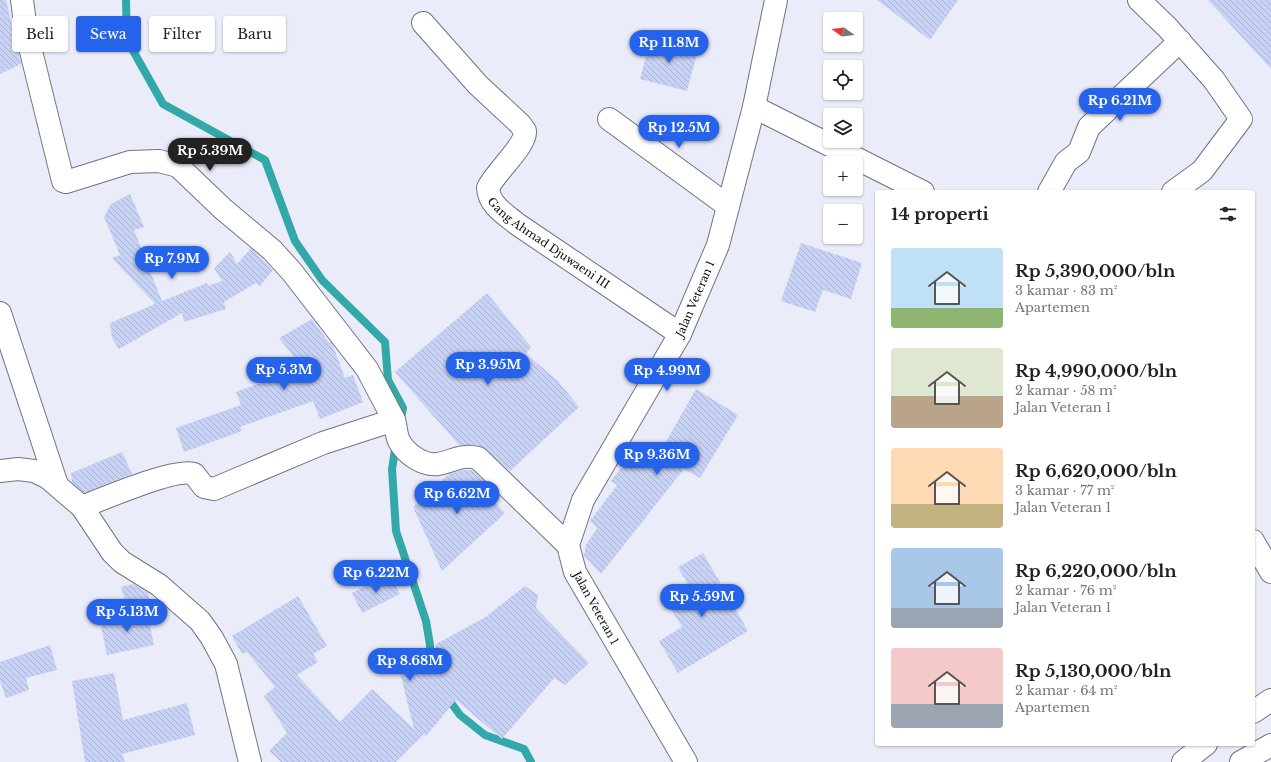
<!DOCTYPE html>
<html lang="id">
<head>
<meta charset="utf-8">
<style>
	body { margin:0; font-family:"Libre Baskerville",serif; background:#f6f6f6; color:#222; height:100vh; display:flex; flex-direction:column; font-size:15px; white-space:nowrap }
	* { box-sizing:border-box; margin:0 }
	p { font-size:13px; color:#767676 }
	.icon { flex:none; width:22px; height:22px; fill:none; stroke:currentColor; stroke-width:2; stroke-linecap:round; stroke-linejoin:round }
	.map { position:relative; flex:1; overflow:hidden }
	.side { position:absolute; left:875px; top:190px; width:380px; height:556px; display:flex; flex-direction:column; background:#fff; border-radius:4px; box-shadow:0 1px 3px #0004 }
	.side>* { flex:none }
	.guide { position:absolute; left:12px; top:16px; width:380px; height:36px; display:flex; gap:8px }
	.needle { width:26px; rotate:285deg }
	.buttons { position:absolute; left:823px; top:12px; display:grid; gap:8px }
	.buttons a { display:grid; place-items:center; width:40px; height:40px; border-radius:4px; background:#fff; box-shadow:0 1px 3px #0004; font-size:20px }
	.price { position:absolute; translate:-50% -34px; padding:0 9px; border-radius:14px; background:#2563eb; color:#fff; font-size:13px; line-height:26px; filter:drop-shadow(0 1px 2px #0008) }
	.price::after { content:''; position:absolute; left:50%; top:24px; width:12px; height:9px; margin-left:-6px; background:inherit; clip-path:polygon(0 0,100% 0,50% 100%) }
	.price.active { background:#222; color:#fff }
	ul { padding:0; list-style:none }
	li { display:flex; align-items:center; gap:12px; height:100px; padding:0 16px }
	li span { display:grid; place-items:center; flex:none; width:112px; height:80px; border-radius:4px; color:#555 }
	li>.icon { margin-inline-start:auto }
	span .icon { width:48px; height:48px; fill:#fffc; stroke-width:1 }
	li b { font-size:17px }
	h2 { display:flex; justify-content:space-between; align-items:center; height:48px; padding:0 16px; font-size:17px }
	.pill { padding:0 14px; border-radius:4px; background:#fff; box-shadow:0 1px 3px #0004; font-size:14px; line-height:36px }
	.pill.active { background:#2563eb; color:#fff }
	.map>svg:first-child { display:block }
</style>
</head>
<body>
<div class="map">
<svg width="1271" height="762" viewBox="0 0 1271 762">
	<defs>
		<pattern id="building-back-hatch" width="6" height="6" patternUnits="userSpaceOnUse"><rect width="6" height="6" fill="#c7d2f5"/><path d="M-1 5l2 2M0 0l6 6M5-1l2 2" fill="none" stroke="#aab3d1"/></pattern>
	</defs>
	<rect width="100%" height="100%" fill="#eaedf9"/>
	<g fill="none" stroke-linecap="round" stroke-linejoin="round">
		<path stroke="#33a8a8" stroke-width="8" d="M126 0 127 40 163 104 265 160 295 241 322 280 385 342 388 380 403 408 400 423
			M396 444 392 469 396 531 426 621 430 645V663
			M447 697 460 715 485 735 524 749 531 762"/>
	</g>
	<path fill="url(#building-back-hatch)" d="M0 0H6L21 64 0 74Z
		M877 0H958L930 40Z
		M1208 0H1271V69Z
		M651 38 698 50 687 91 640 79Z
		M130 194 144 227 134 230 162 301 207 283 208 286 222 281 214 268 230 252 237 264 251 248 273 270 260 286 256 283 224 302 226 309 184 322 182 313 119 349 112 338 110 323 155 304 112 258 120 255 104 217 111 204Z
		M801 243 862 263 851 299 823 290 815 312 781 301Z
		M487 293 531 347 526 354 557 380 579 407 510 471 486 449 474 445H459L395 372Z
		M312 319 329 343 331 342 333 346 345 378 353 375 363 402 320 419 313 401 240 427 242 431 184 452 176 428 241 405 236 392 303 368 279 338Z
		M696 389 738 415 700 478 684 469 601 574 584 556 586 545 597 528 590 521 617 485 611 481 639 445 656 459Z
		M122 452 132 474 84 493 72 482 71 473Z
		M464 470H472L491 488 486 493 505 513 442 571 413 507 449 474Z
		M703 553 748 631 678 673 659 641 682 627 672 610 695 597 678 567Z
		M390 574 400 594 362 613 352 593Z
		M133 584 148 593 150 601 127 607 121 587Z
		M525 586 538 595 536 608 589 663 565 685 554 678 502 739 456 700 426 736 424 734 396 762H281L269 751 287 733 264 696 275 687 247 652 242 654 232 636 298 596 327 646 313 654 318 662 297 675 340 722 372 689 414 729 397 661 435 651 436 644 484 618Z
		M147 610 154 645 107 655 100 621Z
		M50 645 57 670 26 678 29 690 6 698 0 681V662Z
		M114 673 123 720 187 703 195 735 122 754 125 762H85L72 681Z"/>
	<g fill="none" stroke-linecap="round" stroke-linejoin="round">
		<g stroke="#71747e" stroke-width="24">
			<g id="minor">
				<path d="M22 0 26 31 63 181 66 182 130 162 159 161 178 166 223 209 272 250 292 272 367 369 394 420"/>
				<path d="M1139 0 1167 27 1214 80 1241 119 1202 171 1173 192"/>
				<path id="s1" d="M423 23 478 85 520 124 525 131C526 146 496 171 488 188 489 205 505 214 517 224L680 334"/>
				<path d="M754 107 923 192"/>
				<path d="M609 119 728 206"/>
				<path d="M1049 192 1066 162 1079 152 1089 127 1180 41"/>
				<path d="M0 313 57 485"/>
				<path d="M0 471 18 469 34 471 47 477 82 507 112 552 122 562 159 585 200 621 212 638 226 664 250 762"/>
				<path d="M82 507C102 499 178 467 194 474L204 487 214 489 323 443 394 420C396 426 396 435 399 441 406 454 423 466 438 464 454 461 461 454 478 458L568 545"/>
				<path d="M1253 541 1271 572"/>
				<path id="s2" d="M686 762 575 572 568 545 583 500 680 334 718 245 754 107 776 0"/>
			</g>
		</g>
		<g stroke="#71747e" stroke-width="24">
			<path id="major" d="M1253 712 1271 700
				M1183 762 1206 744
				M1241 762 1271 745"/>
		</g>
		<use href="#minor" stroke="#fff" stroke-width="22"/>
		<use href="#major" stroke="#fff" stroke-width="22"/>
	</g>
	<g text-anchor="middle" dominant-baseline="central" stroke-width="3.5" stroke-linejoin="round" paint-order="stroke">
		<g font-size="11" fill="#0a0b0f" stroke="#fafbfd">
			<text stroke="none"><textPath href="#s1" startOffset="302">Gang Ahmad Djuwaeni III</textPath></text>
			<text stroke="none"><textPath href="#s2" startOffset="526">Jalan Veteran 1</textPath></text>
			<text transform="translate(596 608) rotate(61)">Jalan Veteran 1</text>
		</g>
	</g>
</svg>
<div class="buttons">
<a><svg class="needle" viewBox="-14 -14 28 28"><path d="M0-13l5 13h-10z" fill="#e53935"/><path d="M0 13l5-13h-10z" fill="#767676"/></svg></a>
<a><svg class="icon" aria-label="locate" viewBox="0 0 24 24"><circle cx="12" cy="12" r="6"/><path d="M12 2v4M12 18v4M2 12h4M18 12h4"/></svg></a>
<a><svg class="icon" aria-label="layers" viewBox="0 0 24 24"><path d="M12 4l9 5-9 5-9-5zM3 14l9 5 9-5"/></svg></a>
<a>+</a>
<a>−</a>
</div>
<b class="price" style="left:669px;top:64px">Rp 11.8M</b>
<b class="price" style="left:1120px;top:122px">Rp 6.21M</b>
<b class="price" style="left:679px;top:149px">Rp 12.5M</b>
<b class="price active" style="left:210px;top:172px">Rp 5.39M</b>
<b class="price" style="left:172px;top:280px">Rp 7.9M</b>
<b class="price" style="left:488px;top:386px">Rp 3.95M</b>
<b class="price" style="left:284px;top:391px">Rp 5.3M</b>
<b class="price" style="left:667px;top:392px">Rp 4.99M</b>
<b class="price" style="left:657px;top:476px">Rp 9.36M</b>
<b class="price" style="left:457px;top:515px">Rp 6.62M</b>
<b class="price" style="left:376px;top:594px">Rp 6.22M</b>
<b class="price" style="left:702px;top:618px">Rp 5.59M</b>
<b class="price" style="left:127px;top:633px">Rp 5.13M</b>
<b class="price" style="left:410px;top:682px">Rp 8.68M</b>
<div class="guide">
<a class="pill">Beli</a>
<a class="pill active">Sewa</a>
<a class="pill">Filter</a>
<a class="pill">Baru</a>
</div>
<section class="side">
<h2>14 properti<svg class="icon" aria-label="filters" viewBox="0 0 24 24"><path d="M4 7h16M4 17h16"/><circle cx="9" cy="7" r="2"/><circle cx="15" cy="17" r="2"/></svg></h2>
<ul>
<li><span style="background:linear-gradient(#bfe0f5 75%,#8fb573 0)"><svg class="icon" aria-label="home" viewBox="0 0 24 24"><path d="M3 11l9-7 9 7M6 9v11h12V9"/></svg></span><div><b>Rp 5,390,000/bln</b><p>3 kamar · 83 m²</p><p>Apartemen</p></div></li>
<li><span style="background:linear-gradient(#dfe7d0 60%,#b9a48a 0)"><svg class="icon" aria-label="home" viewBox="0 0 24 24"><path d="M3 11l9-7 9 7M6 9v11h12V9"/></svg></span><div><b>Rp 4,990,000/bln</b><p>2 kamar · 58 m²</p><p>Jalan Veteran 1</p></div></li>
<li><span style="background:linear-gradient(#ffd9b3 70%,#c2b280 0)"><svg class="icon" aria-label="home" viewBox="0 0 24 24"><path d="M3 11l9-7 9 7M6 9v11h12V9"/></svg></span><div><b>Rp 6,620,000/bln</b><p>3 kamar · 77 m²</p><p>Jalan Veteran 1</p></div></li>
<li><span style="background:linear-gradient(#a9c7e8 75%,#9aa5b1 0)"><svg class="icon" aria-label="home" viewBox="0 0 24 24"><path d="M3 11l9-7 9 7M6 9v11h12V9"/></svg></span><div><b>Rp 6,220,000/bln</b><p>2 kamar · 76 m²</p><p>Jalan Veteran 1</p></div></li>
<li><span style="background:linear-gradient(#f6c9c9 70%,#9aa5b1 0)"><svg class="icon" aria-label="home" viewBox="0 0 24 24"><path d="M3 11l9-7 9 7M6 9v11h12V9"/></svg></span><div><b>Rp 5,130,000/bln</b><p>2 kamar · 64 m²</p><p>Apartemen</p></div></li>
</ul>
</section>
</div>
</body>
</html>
